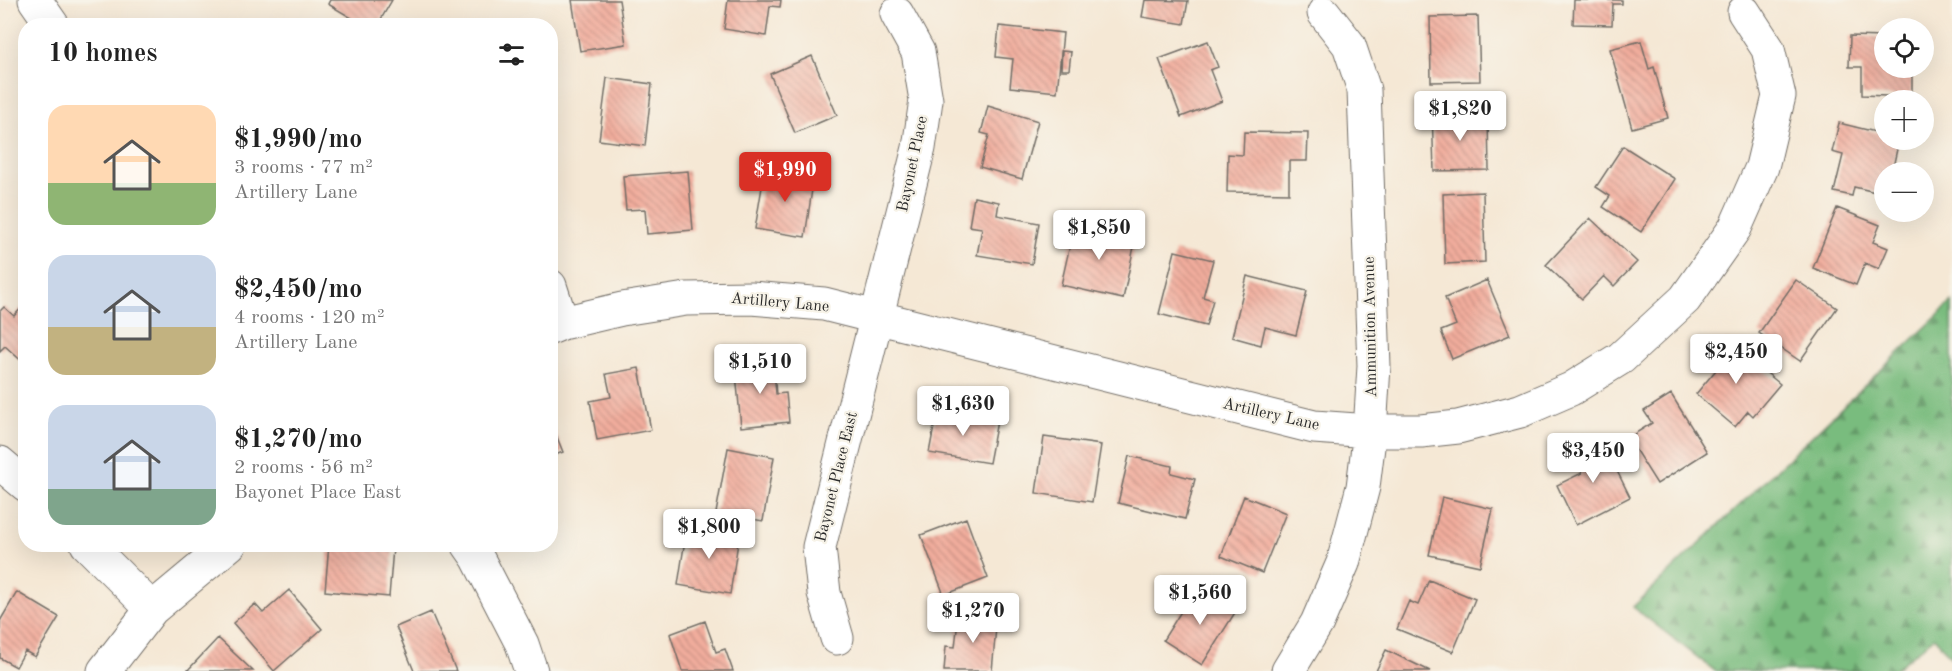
<!DOCTYPE html>
<html lang="en">
<head>
<meta charset="utf-8">
<style>
	body { margin:0; font-family:"Old Standard TT",serif; background:#f2f2f2; color:#222; height:100vh; display:flex; flex-direction:column; font-size:22px; white-space:nowrap }
	* { box-sizing:border-box; margin:0 }
	p { font-size:20px; color:#767676 }
	.icon { flex:none; width:33px; height:33px; fill:none; stroke:currentColor; stroke-width:2; stroke-linecap:round; stroke-linejoin:round }
	.map { position:relative; flex:1; overflow:hidden }
	.panel { position:absolute; left:18px; top:18px; width:540px; height:534px; display:flex; flex-direction:column; background:#fff; border-radius:24px; box-shadow:0 6px 24px #0002 }
	.panel>* { flex:none }
	.buttons { position:absolute; left:1874px; top:18px; display:grid; gap:12px }
	.buttons a { display:grid; place-items:center; width:60px; height:60px; border-radius:50%; background:#fff; box-shadow:0 6px 24px #0002; font-size:30px }
	.price { position:absolute; translate:-50% -51px; padding:0 14px; border-radius:6px; background:#fff; color:#222; font-size:20px; line-height:39px; filter:drop-shadow(0 2px 3px #0008) }
	.price::after { content:''; position:absolute; left:50%; top:36px; width:18px; height:14px; margin-left:-9px; background:inherit; clip-path:polygon(0 0,100% 0,50% 100%) }
	.price.active { background:#d93025; color:#fff }
	ul { padding:0; list-style:none }
	li { display:flex; align-items:center; gap:18px; height:150px; padding:0 30px }
	li span { display:grid; place-items:center; flex:none; width:168px; height:120px; border-radius:18px; color:#555 }
	li>.icon { margin-inline-start:auto }
	span .icon { width:72px; height:72px; fill:#fffc; stroke-width:1 }
	li b { font-size:26px }
	h2 { display:flex; justify-content:space-between; align-items:center; height:72px; padding:0 30px; font-size:26px }
	.map>svg:first-child { display:block }
</style>
</head>
<body>
<div class="map">
<svg width="1952" height="671" viewBox="0 0 1952 671">
	<defs>
		<pattern id="forest-firs" width="22" height="20" patternUnits="userSpaceOnUse" patternTransform="scale(1.5)"><rect width="22" height="20" fill="#79bc7e"/><path d="M5 1l3.5 6h-7zM16 11l3.5 6h-7z" fill="#639967"/></pattern>
		<pattern id="building-back-hatch" width="6" height="6" patternUnits="userSpaceOnUse" patternTransform="scale(1.5)"><rect width="6" height="6" fill="#f2ad9d"/><path d="M-1 5l2 2M0 0l6 6M5-1l2 2" fill="none" stroke="#c48d80"/></pattern>
	</defs>
	<rect width="100%" height="100%" fill="#f7f3e8"/>
	<filter id="ink" filterUnits="userSpaceOnUse"><feTurbulence type="fractalNoise" baseFrequency=".0167" numOctaves="2"/><feDisplacementMap in="SourceGraphic" scale="12" xChannelSelector="R" yChannelSelector="G"/><feConvolveMatrix kernelMatrix="1 2 1 2 8 2 1 2 1" color-interpolation-filters="sRGB"/></filter>
	<filter id="wash" filterUnits="userSpaceOnUse"><feTurbulence type="fractalNoise" baseFrequency=".008" numOctaves="4" result="noise"/><feDisplacementMap in="SourceGraphic" scale="24" xChannelSelector="R" yChannelSelector="G"/><feGaussianBlur stdDeviation="1.35" result="paint"/><feColorMatrix in="noise" values="0 0 0 0 0 0 0 0 0 0 0 0 0 0 0 0 0 1.4 0 .05"/><feComposite in="paint" operator="in"/></filter>
	<g filter="url(#wash)">
		<rect width="100%" height="100%" fill="#f5e8d5"/>
		<path fill="url(#forest-firs)" stroke="#527454" stroke-width="1.5" d="M1952 302V658L1934 637 1893 671H1715L1633 607Z"/>
		<g id="blocks">
			<path fill="url(#building-back-hatch)" d="M330 0H392L377 26H365L328 4Z
				M572 0H619L626 44 580 51Z
				M728 0H781L780 7 770 6 766 36 724 29Z
				M1145 0 1188 1 1184 24 1142 17Z
				M1574 0H1622V4H1613L1612 25 1573 24Z
				M1478 16 1480 81 1431 82 1430 17Z
				M999 26 1063 33 1057 92 1010 87 1013 59 996 57Z
				M1850 36 1884 37V68H1912V97L1862 95V67H1849Z
				M1208 41 1218 67 1210 70 1222 101 1181 117 1159 59Z
				M1641 41 1649 69 1654 67 1668 118 1632 128 1610 49Z
				M1062 51 1071 52 1069 70H1061Z
				M812 56 837 115 795 133 770 74Z
				M607 78 652 84 645 146 599 140Z
				M988 106 1038 121 1022 179 980 167 989 135 981 133Z
				M1466 110V120L1488 119 1489 170 1434 171 1432 111Z
				M1839 123 1884 134V140H1899L1892 172H1884V194L1854 187 1852 196 1834 192 1843 155 1832 152Z
				M1244 132 1308 133 1307 161H1289V193L1227 192 1228 154 1243 155Z
				M1623 146 1675 179 1641 232 1603 207 1610 196 1596 187Z
				M765 169 814 176 805 237 755 229Z
				M688 171 693 230 647 234 645 209 626 210 623 176Z
				M1483 192 1485 262 1445 264 1443 194Z
				M974 197 999 202 997 215 1039 223 1032 264 977 255 982 228 969 226Z
				M1837 208 1880 225 1873 242 1888 248 1879 269 1865 263 1856 285 1813 268Z
				M1590 218 1637 262 1614 286 1604 276 1582 299 1546 265Z
				M1075 223 1136 237 1123 299 1061 285Z
				M1175 251 1213 260 1203 297 1213 300 1206 326 1159 314Z
				M1247 276 1307 291 1296 335 1265 327 1261 345 1232 337Z
				M1487 280 1510 335 1452 359 1441 331 1456 325 1445 298Z
				M1796 280 1837 308 1800 361 1759 333Z
				M26 303V365L5 346 0 351V311L4 307 14 316Z
				M1727 340 1780 384 1753 416 1748 411 1735 427 1696 394 1716 370 1708 363Z
				M773 359 776 394 786 393 789 422 741 427 735 363Z
				M639 368 651 430 597 440 590 401 611 397 606 374Z
				M1671 394 1707 452 1657 484 1628 438 1652 423 1644 411Z
				M937 411 997 421 989 463 929 453Z
				M550 420 563 452 550 457Z
				M1044 437 1101 445 1092 502 1036 493Z
				M1601 439 1630 497 1576 525 1557 485 1582 473 1572 453Z
				M728 448 774 457 763 521 716 513Z
				M1129 456 1172 466 1171 473 1195 479 1185 519 1118 503Z
				M1244 496 1286 513 1262 573 1221 556Z
				M1442 497 1493 509 1480 566 1429 555Z
				M966 518 988 578 944 595 921 535Z
				M687 527 739 536 730 594 678 585Z
				M329 544H355L393 548 389 597 325 591Z
				M1429 580 1475 599 1453 652 1397 629 1409 601 1418 605Z
				M1197 586 1236 611 1202 665 1163 640Z
				M289 590 322 629 274 671 233 623 255 604 263 613Z
				M17 592 59 617 35 657 25 651 16 667 0 658V621Z
				M431 612 456 671H414L396 627Z
				M959 612 997 616 992 671H944L946 646 955 647Z
				M705 621 716 652 725 649 733 671H682L670 634Z
				M218 638 253 671H187Z
				M1386 650 1430 671H1376Z"/>
		</g>
	</g>
	<g filter="url(#ink)">
		<use href="#blocks" fill-opacity="0" stroke="#726d66" stroke-width="1.5"/>
		<g fill="none" stroke-linecap="round" stroke-linejoin="round">
			<g stroke="#726d66" stroke-width="35">
				<path id="minor" d="M35 0 53 26
					M550 286 562 323
					M550 328 562 323 622 309 686 299 751 298 824 304 1314 427 1370 431H1421L1458 427 1520 411 1571 389 1621 358 1685 299 1735 228 1762 167 1779 96 1768 49 1744 12
					M0 463 26 485
					M87 544 152 609
					M468 544 477 557 522 644 531 671
					M837 638 824 593 819 547 919 148 926 100 918 52 897 14
					M104 671 152 609 230 544
					M1288 671 1317 623 1343 563 1363 487 1370 431 1374 366 1364 90 1349 45 1324 13"/>
			</g>
			<use href="#minor" stroke="#fff" stroke-width="33"/>
		</g>
	</g>
	<g text-anchor="middle" dominant-baseline="central" stroke-width="4.5" stroke-linejoin="round" paint-order="stroke">
		<g font-size="16" fill="#2b2b2b" stroke="#f7f3e8">
			<text transform="translate(913 164) rotate(-78)">Bayonet Place</text>
			<text transform="translate(780 303) rotate(5)">Artillery Lane</text>
			<text transform="translate(1371 327) rotate(-91)">Ammunition Avenue</text>
			<text transform="translate(1271 415) rotate(13)">Artillery Lane</text>
			<text transform="translate(837 477) rotate(-76)">Bayonet Place East</text>
		</g>
	</g>
</svg>
<div class="buttons">
<a><svg class="icon" aria-label="locate" viewBox="0 0 24 24"><circle cx="12" cy="12" r="6"/><path d="M12 2v4M12 18v4M2 12h4M18 12h4"/></svg></a>
<a>+</a>
<a>−</a>
</div>
<b class="price" style="left:1460px;top:142px">$1,820</b>
<b class="price active" style="left:785px;top:203px">$1,990</b>
<b class="price" style="left:1099px;top:261px">$1,850</b>
<b class="price" style="left:1736px;top:385px">$2,450</b>
<b class="price" style="left:760px;top:395px">$1,510</b>
<b class="price" style="left:963px;top:437px">$1,630</b>
<b class="price" style="left:1593px;top:484px">$3,450</b>
<b class="price" style="left:709px;top:560px">$1,800</b>
<b class="price" style="left:1200px;top:626px">$1,560</b>
<b class="price" style="left:973px;top:644px">$1,270</b>
<section class="panel">
<h2>10 homes<svg class="icon" aria-label="filters" viewBox="0 0 24 24"><path d="M4 7h16M4 17h16"/><circle cx="9" cy="7" r="2"/><circle cx="15" cy="17" r="2"/></svg></h2>
<ul>
<li><span style="background:linear-gradient(#ffd9b3 65%,#8fb573 0)"><svg class="icon" aria-label="home" viewBox="0 0 24 24"><path d="M3 11l9-7 9 7M6 9v11h12V9"/></svg></span><div><b>$1,990/mo</b><p>3 rooms · 77 m²</p><p>Artillery Lane</p></div></li>
<li><span style="background:linear-gradient(#c9d6e8 60%,#c2b280 0)"><svg class="icon" aria-label="home" viewBox="0 0 24 24"><path d="M3 11l9-7 9 7M6 9v11h12V9"/></svg></span><div><b>$2,450/mo</b><p>4 rooms · 120 m²</p><p>Artillery Lane</p></div></li>
<li><span style="background:linear-gradient(#c9d6e8 70%,#7fa58c 0)"><svg class="icon" aria-label="home" viewBox="0 0 24 24"><path d="M3 11l9-7 9 7M6 9v11h12V9"/></svg></span><div><b>$1,270/mo</b><p>2 rooms · 56 m²</p><p>Bayonet Place East</p></div></li>
</ul>
</section>
</div>
</body>
</html>
